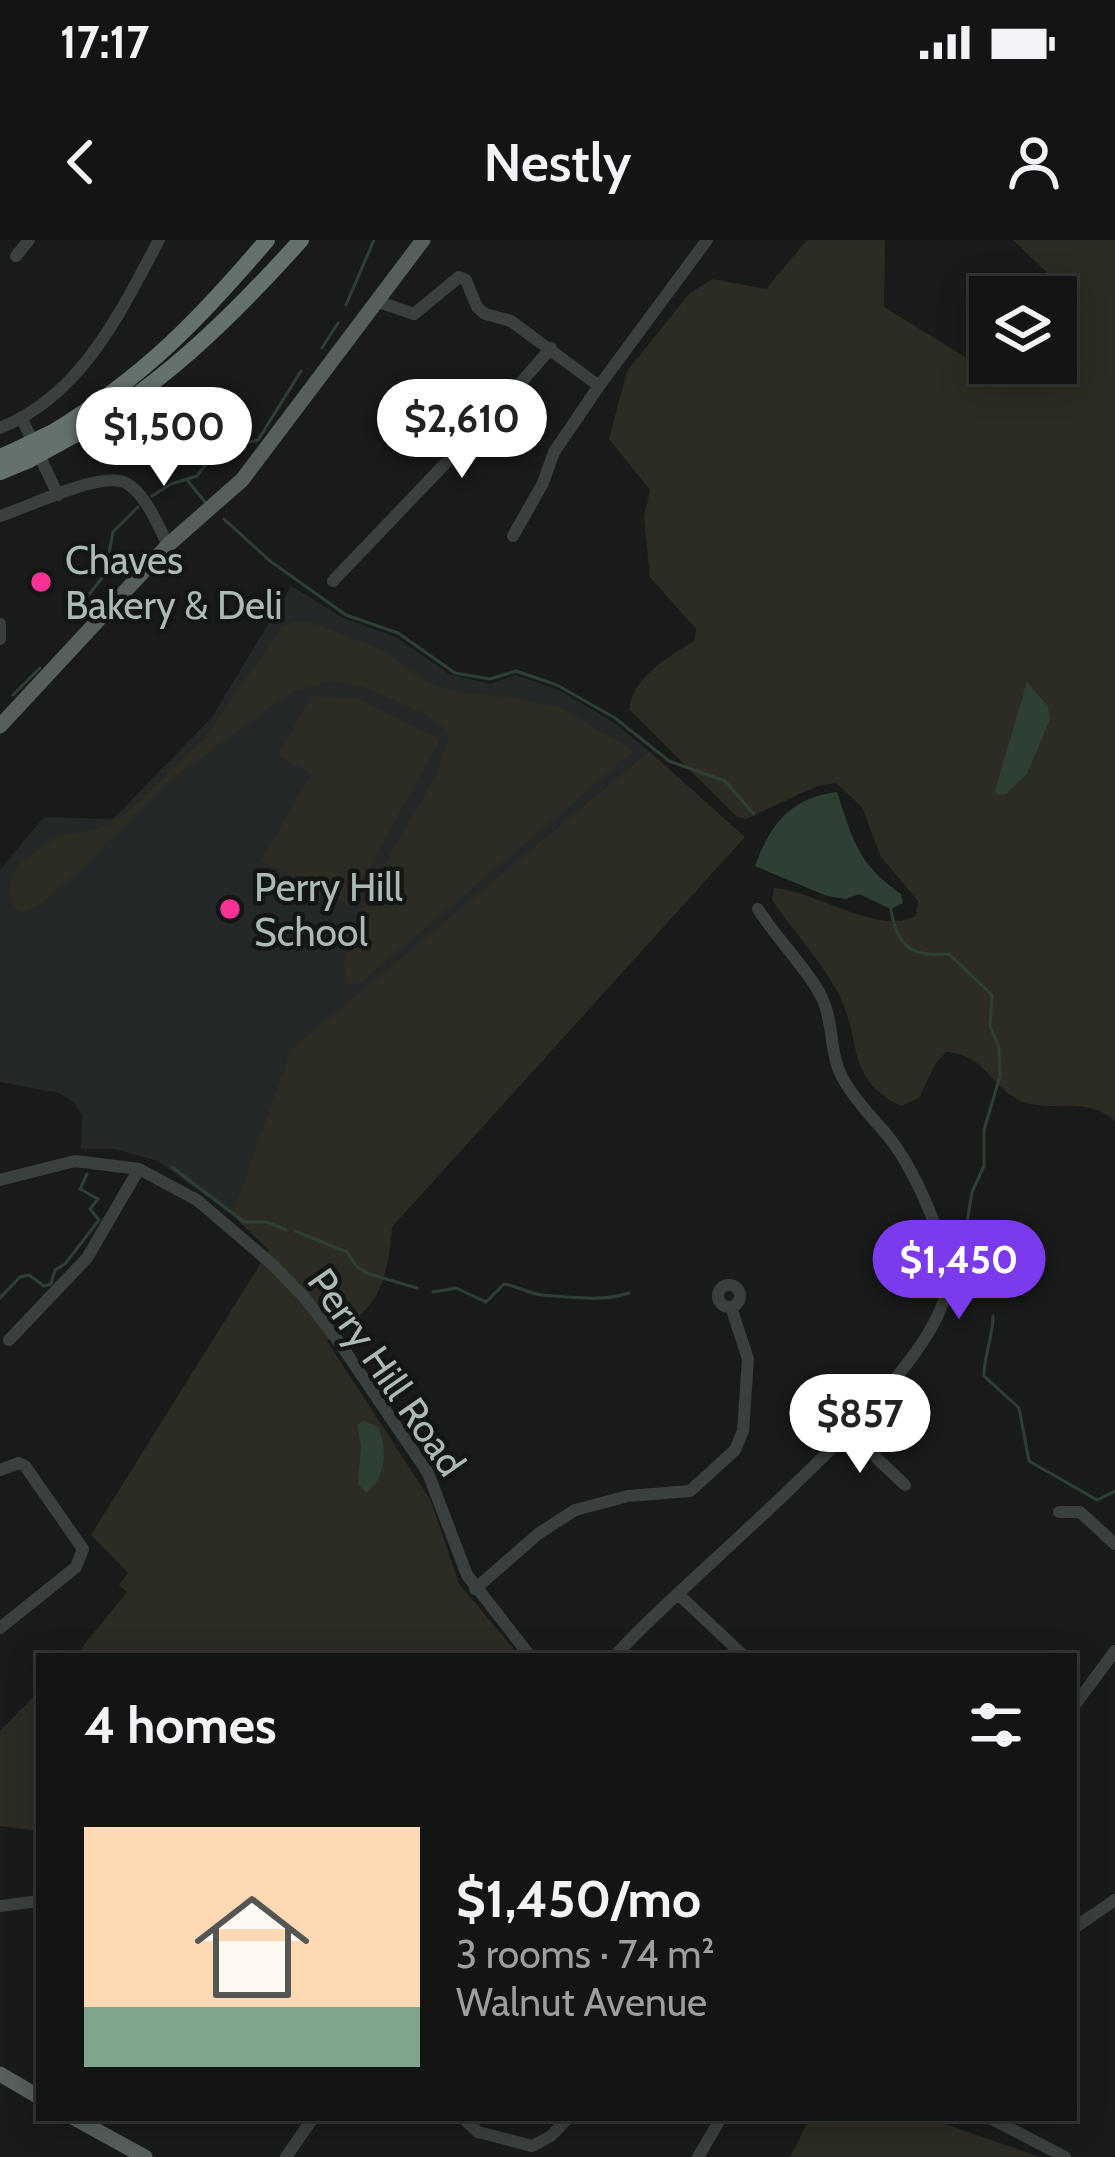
<!DOCTYPE html>
<html lang="en">
<head>
<meta charset="utf-8">
<style>
	body { margin:0; font-family:Cabin,sans-serif; background:#202122; color:#f1f3f6; height:100vh; display:flex; flex-direction:column; font-size:45px; white-space:nowrap }
	* { box-sizing:border-box; margin:0 }
	p { font-size:39px; color:#9d9ea0 }
	.icon { flex:none; width:66px; height:66px; fill:none; stroke:currentColor; stroke-width:2; stroke-linecap:round; stroke-linejoin:round }
	.map { position:relative; flex:1; overflow:hidden }
	.sheet { position:absolute; left:36px; top:1413px; width:1041px; height:468px; display:flex; flex-direction:column; background:#131414; border-radius:0px; box-shadow:0 6px 30px #0003,0 0 0 3px #323334 }
	.sheet>* { flex:none }
	.controls { position:absolute; left:969px; top:36px; display:grid; gap:24px }
	.controls a { display:grid; place-items:center; width:108px; height:108px; border-radius:0px; background:#131414; box-shadow:0 6px 30px #0003,0 0 0 3px #323334; font-size:60px }
	.price { position:absolute; translate:-50% -102px; padding:0 27px; border-radius:42px; background:#fff; color:#222; font-size:39px; line-height:78px; filter:drop-shadow(0 3px 6px #0008) }
	.price::after { content:''; position:absolute; left:50%; top:72px; width:36px; height:27px; margin-left:-18px; background:inherit; clip-path:polygon(0 0,100% 0,50% 100%) }
	.price.on { background:#7c3aed; color:#fff }
	ul { padding:0; list-style:none }
	li { display:flex; align-items:center; gap:36px; height:300px; padding:0 48px }
	li span { display:grid; place-items:center; flex:none; width:336px; height:240px; border-radius:0px; color:#555 }
	li>.icon { margin-inline-start:auto }
	span .icon { width:144px; height:144px; fill:#fffc; stroke-width:1 }
	li b { font-size:51px }
	h2 { display:flex; justify-content:space-between; align-items:center; height:144px; padding:0 48px; font-size:51px }
	.status { display:flex; justify-content:space-between; align-items:center; height:84px; padding:0 60px; background:#131414; direction:ltr }
	.status svg { height:33px; fill:currentColor }
	header { display:flex; justify-content:space-between; align-items:center; height:156px; padding:0 48px; background:#131414; font-size:54px; font-weight:600 }
	.map>svg:first-child { display:block }
</style>
</head>
<body>
<div class="status"><b>17:17</b><svg viewBox="0 0 49 12"><path d="M0 12V9h3v3zM5 12V6h3v6zM10 12V3h3v9zM15 12V0h3v12zM26 1h20v11H26zM47 4h2v5h-2z"/></svg></div>
<header><svg class="icon" aria-label="back" viewBox="0 0 24 24"><path d="M15 5l-7 7 7 7"/></svg>Nestly<svg class="icon" aria-label="person" viewBox="0 0 24 24"><circle cx="12" cy="8" r="4"/><path d="M4 21q1-7 8-7t8 7"/></svg></header>
<div class="map">
<svg width="1115" height="1917" viewBox="0 0 1115 1917">
	<rect width="100%" height="100%" fill="#191b1b"/>
	<path fill="#252828" d="M291 346 343 378 396 397 449 434 490 444 515 435 557 449 612 481 649 511 292 810 232 975 158 921 115 909H81L82 875 74 862 59 853 0 842V630L44 577 113 579 212 477Z"/>
	<path fill="#2c2c22" d="M807 0H885L884 67 983 128 993 123H1056V75L1065 50 1013 0H1115V881C1084 855 1058 873 1024 862 992 851 988 815 946 812L936 823 919 858 901 866C849 840 861 810 843 763 831 733 791 688 772 660L774 648C815 650 877 696 916 676L918 661 881 617 862 567 836 543 817 546 746 579 737 577 629 469C633 437 668 417 694 401L696 389 650 337 644 277 650 250 609 199 627 131 690 53 713 39 766 49Z
		M308 381 380 409 423 440 454 451 515 458 561 468 634 511 359 744H350L345 739 344 722 371 648 437 533 449 496 445 489 429 476 364 447 330 441 290 453 165 544 85 626 41 664 22 672 15 669 10 653 12 635 23 620 56 597 101 588 129 571 206 497 281 388 292 382Z
		M311 456 358 459 440 500 348 665 261 621 311 534 278 516Z
		M649 511 745 597 392 987C388 1047 376 1069 327 1101L431 1261 459 1344 520 1416H75L127 1352 119 1345 128 1333 91 1295 269 1010 232 975 291 810Z
		M39 1451V1586L33 1590 0 1586V1491Z
		M810 1878H927L1041 1917H790Z"/>
	<path fill="#2e4033" d="M1027 442 1048 466 1050 479 1027 534 1006 554 999 555 995 551Z
		M837 552C853 600 857 623 901 654L903 663 891 669 859 654 846 659 827 656 755 626C770 585 791 557 837 552Z
		M364 1181 378 1187C388 1209 386 1239 366 1253L358 1244 361 1205 357 1185Z"/>
	<g fill="none" stroke-linecap="round" stroke-linejoin="round">
		<path stroke="#2e4033" stroke-width="3" d="M346 65 374 0
			M322 108 338 83
			M188 241 205 262
			M152 256 171 244 197 236 229 194 244 203 258 200 301 131
			M224 279 270 321 346 375 398 393 455 433 490 439 516 431 557 445 615 478 669 521 725 541 754 574
			M83 362 105 334 113 292 138 267
			M13 455 40 428
			M890 666C898 706 907 717 949 714L992 755 990 786 999 808 1000 836 984 890V926L972 952 966 989
			M172 927 244 982H266L286 990
			M295 991 347 1012 357 1027 369 1034 417 1048
			M433 1052 456 1048 486 1062 504 1044C517 1046 530 1054 542 1055 569 1057 602 1062 629 1053
			M0 1058 20 1037 29 1035 44 1046 51 1044 55 1030 65 1024 99 980 90 969 98 959 80 949 87 934
			M993 1076C993 1098 984 1114 984 1136L1019 1168 1029 1221 1097 1260 1115 1251"/>
		<path stroke="#3a403e" stroke-width="12" d="M16 16 29 0
			M376 61 414 74 459 37 466 40 477 67 485 74 511 81 599 146 707 0
			M22 179 58 255
			M0 188C82 155 120 73 159 0
			M0 276C27 268 101 230 126 243 146 254 158 286 168 305
			M513 296 543 243 554 212 599 146
			M333 341 505 161 551 108
			M0 384V399
			M0 940 75 921 139 929 197 960 273 1025 304 1057 339 1102 428 1233 467 1335 530 1416
			M718 1056a11 11 0 1 1 22 0a11 11 0 1 1-22 0Z
			M9 1100 87 1018 139 929
			M848 1191 905 1245
			M0 1230 19 1223 25 1226 83 1309 76 1327 0 1388
			M1059 1272H1080L1115 1304
			M475 1349 538 1294 575 1270 628 1256 690 1251 735 1210 743 1191 748 1119 731 1067
			M678 1354 744 1416
			M615 1416C683 1338 939 1138 947 1045 950 1005 912 925 887 895 871 876 854 859 842 837 829 812 834 783 822 758 811 733 775 697 758 669
			M1074 1466 1115 1411
			M0 1666 39 1661
			M1074 1688 1115 1660
			M463 1878 478 1892 532 1906 551 1896 568 1878
			M990 1878 1065 1917
			M286 1917 313 1878
			M698 1917 721 1878"/>
		<path stroke="#55605c" stroke-width="15" d="M0 486 168 305 242 240 423 0
			M0 1834 39 1857
			M74 1878 145 1917"/>
		<path stroke="#65726c" stroke-width="16" d="M53 192C144 137 199 80 267 0
			M60 203C155 153 230 79 301 0
			M0 217 18 209
			M0 232 29 220"/>
		<path stroke="#65726c" stroke-width="16" d="M18 209 53 192
			M29 220 60 203"/>
	</g>
	<g fill="#fa3294" stroke="#141616" stroke-width="4.5">
		<circle cx="41" cy="342" r="12"/>
		<circle cx="230" cy="669" r="12"/>
	</g>
	<g text-anchor="middle" dominant-baseline="central" stroke-width="9" stroke-linejoin="round" paint-order="stroke">
		<g font-size="39" fill="#abbbb4" stroke="#141616" text-anchor="start">
			<text x="65" y="320">Chaves<tspan x="65" dy="45">Bakery &amp; Deli</tspan></text>
			<text x="254" y="647">Perry Hill<tspan x="254" dy="45">School</tspan></text>
		</g>
		<g font-size="39" fill="#abbbb4" stroke="#141616">
			<text transform="translate(387 1132) rotate(55)">Perry Hill Road</text>
		</g>
	</g>
</svg>
<div class="controls">
<a><svg class="icon" aria-label="layers" viewBox="0 0 24 24"><path d="M12 4l9 5-9 5-9-5zM3 14l9 5 9-5"/></svg></a>
</div>
<b class="price" style="left:462px;top:241px">$2,610</b>
<b class="price" style="left:164px;top:249px">$1,500</b>
<b class="price on" style="left:959px;top:1082px">$1,450</b>
<b class="price" style="left:860px;top:1236px">$857</b>
<section class="sheet">
<h2>4 homes<svg class="icon" aria-label="filters" viewBox="0 0 24 24"><path d="M4 7h16M4 17h16"/><circle cx="9" cy="7" r="2"/><circle cx="15" cy="17" r="2"/></svg></h2>
<ul>
<li><span style="background:linear-gradient(#ffd9b3 75%,#7fa58c 0)"><svg class="icon" aria-label="home" viewBox="0 0 24 24"><path d="M3 11l9-7 9 7M6 9v11h12V9"/></svg></span><div><b>$1,450/mo</b><p>3 rooms · 74 m²</p><p>Walnut Avenue</p></div></li>
</ul>
</section>
</div>
</body>
</html>
